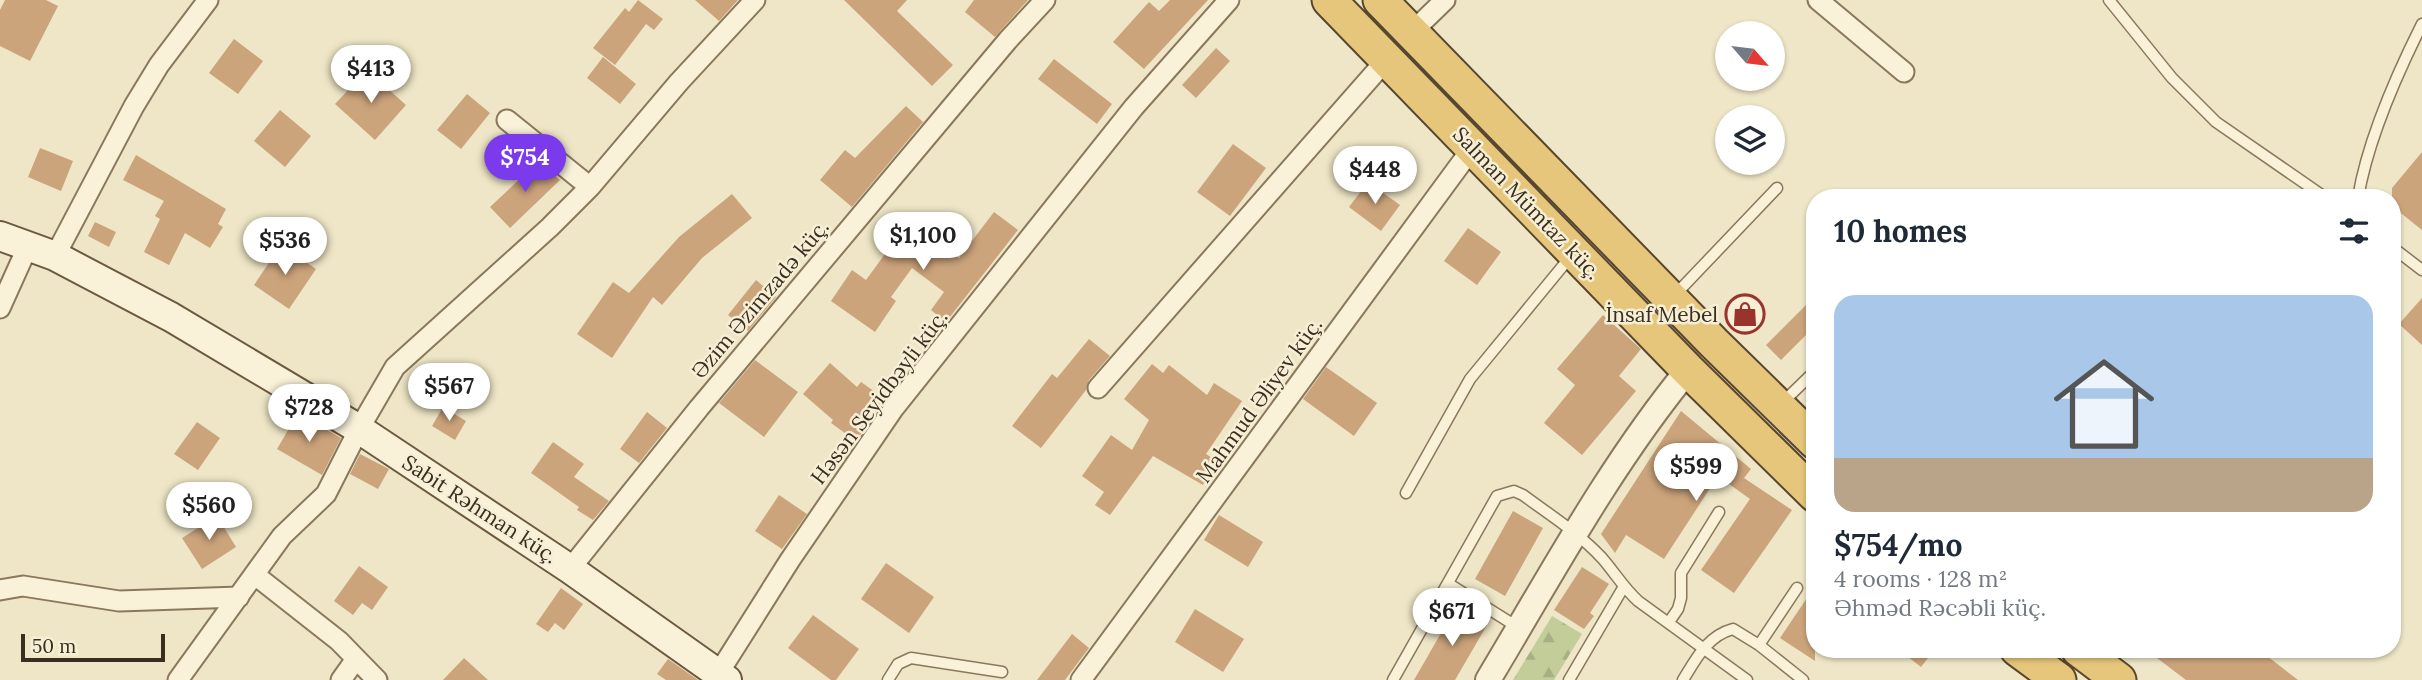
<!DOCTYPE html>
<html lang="en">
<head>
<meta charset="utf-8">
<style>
	body { margin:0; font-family:Lora,serif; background:#f6f6f7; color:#1f2937; height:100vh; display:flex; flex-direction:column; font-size:26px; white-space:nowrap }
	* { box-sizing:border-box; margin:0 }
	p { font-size:23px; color:#747a83 }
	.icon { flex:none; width:38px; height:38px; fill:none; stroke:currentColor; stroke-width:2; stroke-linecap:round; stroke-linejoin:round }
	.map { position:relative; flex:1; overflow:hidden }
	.drawer { position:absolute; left:1806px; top:189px; width:595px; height:469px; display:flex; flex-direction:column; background:#fff; border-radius:28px; box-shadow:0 2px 5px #0004 }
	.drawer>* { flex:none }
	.needle { width:46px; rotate:118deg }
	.tools { position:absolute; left:1715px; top:21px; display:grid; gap:14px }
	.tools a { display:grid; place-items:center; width:70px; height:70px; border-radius:50%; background:#fff; box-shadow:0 2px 5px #0004; font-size:35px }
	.scale { position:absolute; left:21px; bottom:18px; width:144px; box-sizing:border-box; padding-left:7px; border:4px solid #3a2e1f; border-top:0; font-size:19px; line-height:24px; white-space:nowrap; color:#3a2e1f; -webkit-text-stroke:5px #f6efd6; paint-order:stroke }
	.price { position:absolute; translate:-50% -60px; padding:0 16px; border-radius:24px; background:#fff; color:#222; font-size:23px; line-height:46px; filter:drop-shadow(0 2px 4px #0008) }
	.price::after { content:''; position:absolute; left:50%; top:42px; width:21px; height:16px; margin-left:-10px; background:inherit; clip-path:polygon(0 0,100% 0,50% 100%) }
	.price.on { background:#7c3aed; color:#fff }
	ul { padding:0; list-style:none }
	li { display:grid; align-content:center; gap:14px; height:371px; padding:0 28px }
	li+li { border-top:2px solid #e0e1e3 }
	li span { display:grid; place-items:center; height:217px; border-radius:21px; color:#555 }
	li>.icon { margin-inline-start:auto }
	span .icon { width:126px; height:126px; fill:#fffc; stroke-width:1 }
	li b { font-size:30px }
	h2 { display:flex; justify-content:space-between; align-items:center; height:84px; padding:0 28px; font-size:30px }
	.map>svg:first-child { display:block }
</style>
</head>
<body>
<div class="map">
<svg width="2422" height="680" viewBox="0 0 2422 680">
	<defs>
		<pattern id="forest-firs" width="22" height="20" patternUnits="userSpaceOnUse" patternTransform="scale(1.75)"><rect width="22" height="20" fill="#c2cd9a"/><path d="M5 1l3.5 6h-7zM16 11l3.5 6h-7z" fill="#a7b084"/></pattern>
	</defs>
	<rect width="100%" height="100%" fill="#eee6c6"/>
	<path fill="url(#forest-firs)" d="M1552 616 1582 634 1554 680H1513Z"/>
	<path fill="#cca47c" d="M5 0H46L58 6 30 61 0 46V10Z
		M638 0 663 19 654 30 646 24 615 65 593 48 625 8 629 12Z
		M695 0H738L719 21Z
		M844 0H907L897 11 953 65 932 86Z
		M974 0H1028L995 37 965 12Z
		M1170 0H1208L1144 69 1113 42 1149 2 1159 11Z
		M234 39 263 61 238 94 209 73Z
		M1216 48 1230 61 1196 98 1182 85Z
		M603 57 636 84 620 104 587 78Z
		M1054 59 1112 104 1097 124 1038 79Z
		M367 70 406 105 375 140 335 104Z
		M467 94 490 113 461 149 437 130Z
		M906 106 923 122 852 207 820 180 845 150 855 158Z
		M280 110 311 136 285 167 254 141Z
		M1233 144 1266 168 1230 216 1197 192Z
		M40 148 73 161 61 191 28 177Z
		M2422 152V230L2392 206V188Z
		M136 155 226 209 218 224 223 227 210 248 185 233 169 265 144 252 160 219 155 216 164 201 123 180Z
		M539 161 560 180 510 228 490 207Z
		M1368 182 1400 205 1381 231 1349 207Z
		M732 194 752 218 702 258 662 305 653 297 612 358 577 334 613 282 629 293 679 237Z
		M994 212 1018 230 946 322 931 310 944 292 912 268 891 297 896 301 875 332 831 301 852 270 866 280 909 221 959 258Z
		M95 222 116 232 109 247 88 236Z
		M1468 228 1501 252 1477 285 1444 261Z
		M281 245 316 269 289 309 254 285Z
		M756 280 776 297 748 331 728 315Z
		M1815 296V326L1781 360 1766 345Z
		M2422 298V345L2399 324Z
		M1603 315 1641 349 1619 376 1636 391 1582 455 1544 423 1575 385 1557 369Z
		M1089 339 1110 356 1089 380 1086 390 1041 448 1012 426 1052 374 1057 378Z
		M755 360 798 392 764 437 719 403Z
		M830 363 857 387 861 382 885 399 856 441 831 423 833 420 803 394Z
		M1152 364 1163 373 1169 365 1207 395 1214 383 1242 401 1206 454 1217 461 1203 485 1153 456 1110 515 1095 505 1104 492 1082 476 1111 435 1132 450 1149 420 1124 399Z
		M1326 367 1377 403 1354 436 1303 399Z
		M443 407 466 421 455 440 432 426Z
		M1681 411 1751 469 1744 478 1792 510 1734 593 1701 570 1750 499 1718 476 1664 559 1626 535 1615 553 1601 534Z
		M647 412 667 428 639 463 620 449Z
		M298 413 341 438 322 475 277 449Z
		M197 422 220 438 198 470 174 454Z
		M553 442 584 464 574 477 609 501 593 520 577 510 579 507 531 473Z
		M360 454 389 469 378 489 350 474Z
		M779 495 807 514 782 549 755 531Z
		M1513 511 1543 528 1505 596 1475 579Z
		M1219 515 1263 542 1248 567 1204 540Z
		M217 516 236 547 202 569 182 538Z
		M886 563 934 597 909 633 861 599Z
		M359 566 388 587 372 610 362 603 353 615 334 601Z
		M1582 567 1609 584 1590 613 1594 616 1584 629 1554 610Z
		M1815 586V661L1780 638Z
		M561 588 583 604 564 630 555 623 548 632 536 624Z
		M1456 607 1487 625 1455 680H1414Z
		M1195 609 1244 639 1223 672 1175 642Z
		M813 615 859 649 836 680H831L788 648Z
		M1072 634 1089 648 1065 680H1037Z
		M1898 649H1935L1921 667Z
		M2145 649H2258L2298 680H2186Z
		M464 658 488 680H443Z
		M668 659 698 680H666L657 674Z"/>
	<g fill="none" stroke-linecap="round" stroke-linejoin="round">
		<g stroke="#8a785c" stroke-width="13">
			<path id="service" d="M2109 0 2172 78 2216 122 2326 198
				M2358 198C2367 143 2397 74 2422 24
				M2392 247 2422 270
				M1674 296 1777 188
				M1781 404 1815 371
				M1406 493 1470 379 1571 256
				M1449 584 1519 628
				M1669 622 1678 609 1681 598V573L1719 512
				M1759 645 1797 588
				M888 680 898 664 911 658 1002 672
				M1393 680 1497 496 1514 491 1523 495C1550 515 1580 534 1602 558 1615 573 1623 587 1638 601L1747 680
				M1569 680 1623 588
				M1683 680C1696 659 1707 636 1733 629L1759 645 1803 680"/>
		</g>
		<g stroke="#8a785c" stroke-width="23">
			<path id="minor" d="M1818 0 1904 72
				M1412 32 1445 0
				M507 120 590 187
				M55 256 134 106 159 65 208 0
				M0 308 28 246
				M1098 388 1387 59
				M570 569 699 408 1008 40 1045 0
				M255 575 339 641 377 680
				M0 590 23 586 119 601 239 597
				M718 674 790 560 894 408 1134 107 1229 0
				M178 680 282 536 326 494 359 429 395 367 550 227 590 187 679 82 755 0
				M341 680 356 659
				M1081 680 1473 147"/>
		</g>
		<g stroke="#8a785c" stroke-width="28">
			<path id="tertiary" d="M1488 680C1551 575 1610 465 1688 370"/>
		</g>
		<g stroke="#6c593f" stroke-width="32">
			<path id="secondary" d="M0 236 55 256 171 317 359 429 570 569 727 680"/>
		</g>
		<g stroke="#584630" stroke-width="37">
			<path id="trunk" d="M1329 0 1688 370 1815 495
				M1380 0 1714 343 1815 442
				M2017 649 2059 680
				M2078 649 2119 680"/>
		</g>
		<use href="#service" stroke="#f9f2d9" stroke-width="10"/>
		<use href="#minor" stroke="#f9f2d9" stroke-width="19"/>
		<use href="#tertiary" stroke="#f9f2d9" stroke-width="24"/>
		<use href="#secondary" stroke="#f9f2d9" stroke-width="28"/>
		<use href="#trunk" stroke="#e6c67b" stroke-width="33"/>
	</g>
	<defs>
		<g id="shop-ring" transform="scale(2.0125)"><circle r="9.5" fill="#f6efd6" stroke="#99342c" stroke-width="1.5"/><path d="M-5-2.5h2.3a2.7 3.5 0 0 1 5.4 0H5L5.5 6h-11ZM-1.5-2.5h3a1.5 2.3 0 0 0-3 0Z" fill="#99342c"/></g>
	</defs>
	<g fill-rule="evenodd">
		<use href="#shop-ring" x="1745" y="314"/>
	</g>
	<g text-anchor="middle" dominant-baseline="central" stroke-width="5" stroke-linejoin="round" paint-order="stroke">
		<g font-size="21" fill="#3a2e1f" stroke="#f6efd6">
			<text transform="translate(1527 203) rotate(46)">Salman Mümtaz küç.</text>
			<text transform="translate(760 299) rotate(-50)">Əzim Əzimzadə küç.</text>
			<text transform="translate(879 397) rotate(-53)">Həsən Seyidbəyli küç.</text>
			<text transform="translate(1259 400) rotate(-54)">Mahmud Əliyev küç.</text>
			<text transform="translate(480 509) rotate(33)">Sabit Rəhman küç.</text>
		</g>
		<g font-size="21" fill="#3a2e1f" stroke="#f6efd6" text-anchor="end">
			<text x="1718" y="314">İnsaf Mebel</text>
		</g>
	</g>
</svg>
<div class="tools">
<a><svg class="needle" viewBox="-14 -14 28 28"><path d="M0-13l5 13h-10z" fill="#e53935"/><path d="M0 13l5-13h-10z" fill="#747a83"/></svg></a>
<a><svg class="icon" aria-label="layers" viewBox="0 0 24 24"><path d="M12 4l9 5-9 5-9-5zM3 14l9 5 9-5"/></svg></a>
</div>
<div class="scale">50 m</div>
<b class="price" style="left:371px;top:105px">$413</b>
<b class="price on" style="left:525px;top:194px">$754</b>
<b class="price" style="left:1375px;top:206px">$448</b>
<b class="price" style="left:923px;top:272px">$1,100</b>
<b class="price" style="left:285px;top:277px">$536</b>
<b class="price" style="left:449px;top:423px">$567</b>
<b class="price" style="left:309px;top:444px">$728</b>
<b class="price" style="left:1696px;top:503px">$599</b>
<b class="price" style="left:209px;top:542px">$560</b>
<b class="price" style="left:1452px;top:648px">$671</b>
<section class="drawer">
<h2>10 homes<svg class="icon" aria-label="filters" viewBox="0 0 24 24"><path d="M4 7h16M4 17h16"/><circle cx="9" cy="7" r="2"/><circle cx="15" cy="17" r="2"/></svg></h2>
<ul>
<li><span style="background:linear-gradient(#a9c7e8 75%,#b9a48a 0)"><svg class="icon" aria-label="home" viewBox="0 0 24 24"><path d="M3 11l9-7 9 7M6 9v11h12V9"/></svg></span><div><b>$754/mo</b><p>4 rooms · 128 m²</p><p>Əhməd Rəcəbli küç.</p></div></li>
</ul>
</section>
</div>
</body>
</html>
